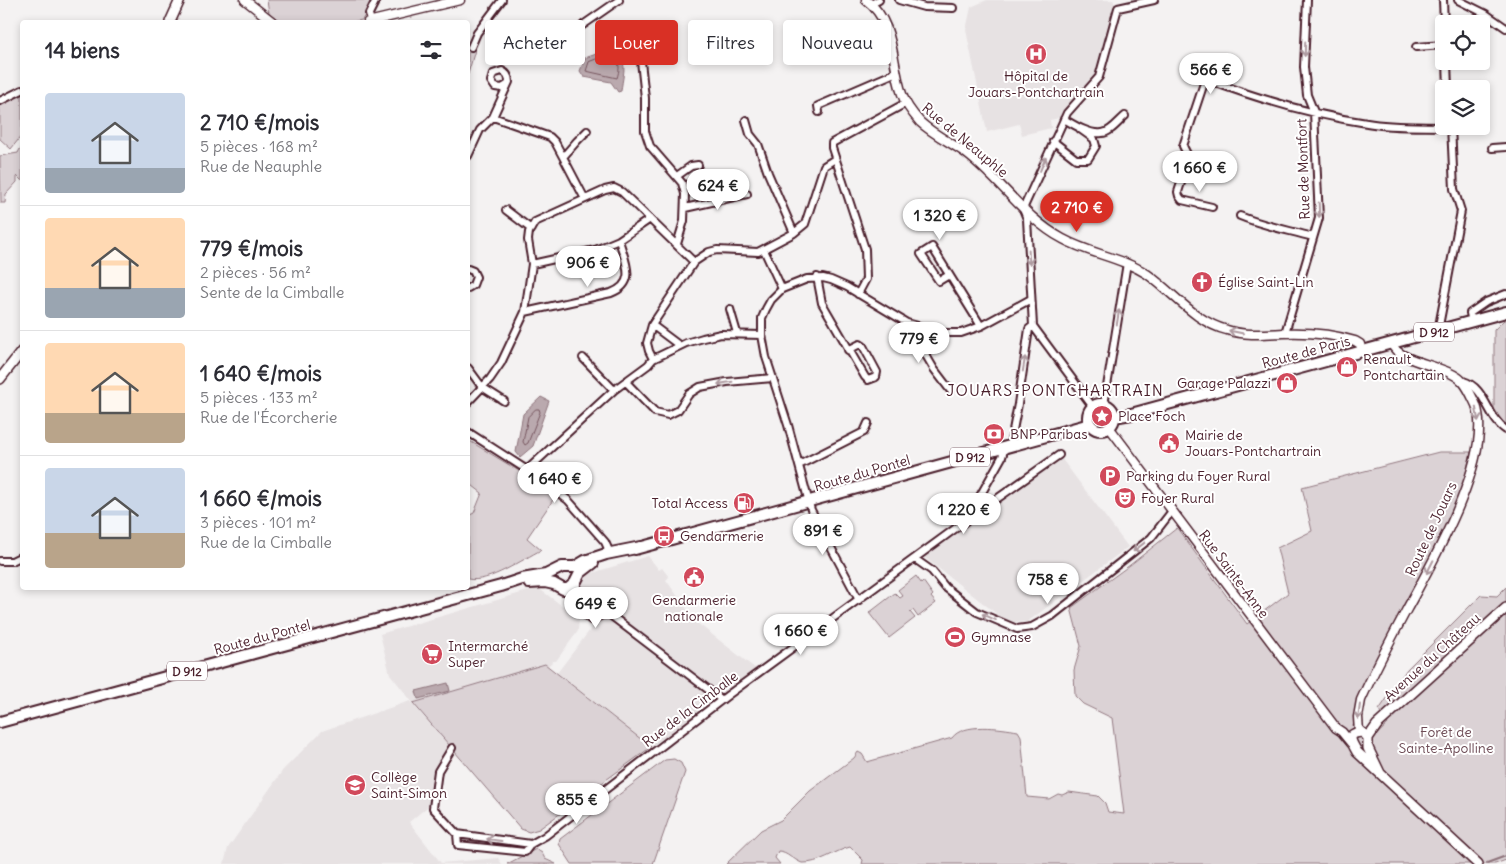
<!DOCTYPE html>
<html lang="fr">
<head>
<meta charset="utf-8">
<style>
	body { margin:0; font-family:Delius,sans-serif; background:#f7f7f7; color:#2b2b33; height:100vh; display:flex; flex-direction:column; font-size:19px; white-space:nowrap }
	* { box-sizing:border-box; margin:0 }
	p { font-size:16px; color:#7c7c81 }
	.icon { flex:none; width:28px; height:28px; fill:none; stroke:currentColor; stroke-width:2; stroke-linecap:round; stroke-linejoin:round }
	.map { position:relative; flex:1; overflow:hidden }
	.side { position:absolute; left:20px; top:20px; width:450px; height:570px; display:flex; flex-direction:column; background:#fff; border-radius:5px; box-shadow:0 2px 8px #0003 }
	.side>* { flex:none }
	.top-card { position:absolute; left:485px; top:20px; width:475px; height:45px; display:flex; gap:10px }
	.controls { position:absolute; left:1435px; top:15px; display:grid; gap:10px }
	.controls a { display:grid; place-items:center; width:55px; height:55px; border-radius:5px; background:#fff; box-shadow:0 2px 8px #0003; font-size:25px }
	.price { position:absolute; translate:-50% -42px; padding:0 11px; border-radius:18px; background:#fff; color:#222; font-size:16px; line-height:32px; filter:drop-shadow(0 1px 2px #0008) }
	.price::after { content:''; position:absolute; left:50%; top:30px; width:15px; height:11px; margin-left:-8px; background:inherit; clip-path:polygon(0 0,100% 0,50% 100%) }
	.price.selected { background:#d93025; color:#fff }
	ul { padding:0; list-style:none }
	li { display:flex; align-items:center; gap:15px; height:125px; padding:0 25px }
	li+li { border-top:1px solid #e1e1e2 }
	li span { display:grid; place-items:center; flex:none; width:140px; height:100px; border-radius:5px; color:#555 }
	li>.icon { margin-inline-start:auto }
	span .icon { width:60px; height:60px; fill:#fffc; stroke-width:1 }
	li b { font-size:21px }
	h2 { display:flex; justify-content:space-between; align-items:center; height:60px; padding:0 25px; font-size:21px }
	.tag { padding:0 18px; border-radius:5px; background:#fff; box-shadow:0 2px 8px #0003; font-size:18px; line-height:45px }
	.tag.selected { background:#d93025; color:#fff }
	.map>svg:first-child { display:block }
</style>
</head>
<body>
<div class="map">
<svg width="1506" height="864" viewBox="0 0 1506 864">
	<rect width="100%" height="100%" fill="#f4f2f2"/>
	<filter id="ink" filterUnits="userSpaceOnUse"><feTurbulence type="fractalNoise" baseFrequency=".02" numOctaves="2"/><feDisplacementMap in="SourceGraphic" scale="10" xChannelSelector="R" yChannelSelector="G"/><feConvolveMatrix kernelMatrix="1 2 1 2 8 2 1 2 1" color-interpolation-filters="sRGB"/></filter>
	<g filter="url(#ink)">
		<path fill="#e7e2e3" d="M987 0H1113L1116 6 1095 79 1059 118 1050 120 1051 128 1022 135 1019 124 987 132 966 30 971 7Z
			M1061 458 1128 547 1027 622H1014L1002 618 924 557Z
			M648 556 659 570 662 568 669 577 666 580 696 622 756 669 651 747 557 673 596 622 589 603 582 590 584 578 592 573Z
			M538 588 579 618 578 631 556 661H553L548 666 545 664 413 703 390 674 380 634Z
			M410 701 452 749 437 770V799L409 822 441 863 498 858 502 864H224L228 848 283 770 322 731Z"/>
		<path fill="#dbd2d5" stroke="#927880" d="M267 0H375L362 20 352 22H281L269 13Z
			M468 47 475 50 468 74Z
			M22 92V135L11 149 0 139V102Z
			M20 149H22V181L17 176V182L6 194 5 203H1L0 156 18 153Z
			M1506 318V428L1494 417V330Z
			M468 440 557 494 527 538 541 550C523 559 488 584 468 579V516L474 513 482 493 468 482Z
			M1439 452H1471L1460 497 1405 608 1357 712 1353 726 1370 741 1388 724 1379 710 1407 669 1481 595 1497 596 1506 587V860L1495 864H862L863 860 850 847C834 851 819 864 802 863 793 860 788 851 778 851L775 858 780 864H726L761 830 781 820 810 791 854 758 858 752 862 754 867 762 952 738C963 722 1001 728 1018 731L1021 736 1027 797 1049 799 1058 794 1062 795 1069 792 1098 796 1105 803 1108 812 1124 814 1112 718 1083 704 1075 696 1074 670 1081 646 1071 608 1130 565 1177 528 1247 624 1288 593 1277 548 1312 531 1302 487Z
			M916 576 921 583 923 581 933 595 931 597 936 603 918 617 913 610 910 612 915 618 889 638 869 613 895 593 900 598 903 596 898 590Z
			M545 664 651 747 539 829 529 832 521 829 413 703Z
			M674 759 681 763 685 772 653 864H572L559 844 560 839 665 760Z
			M536 849 542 853 545 859 556 864H507Z"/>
		<path fill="#baa9ae" stroke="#8d727a" d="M602 52C631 56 624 67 621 91L618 92 611 82 584 77 580 71 585 58Z
			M541 397 549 401 533 446 520 457 516 452 523 414Z
			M448 683 450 691 418 699 416 691Z"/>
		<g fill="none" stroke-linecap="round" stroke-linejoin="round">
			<path stroke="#77565f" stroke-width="1" d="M602 57C618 59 622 62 617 78L586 71 589 62Z
				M536 409H539L540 412 528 443 525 445 523 442 528 417Z"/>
			<path stroke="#8d727a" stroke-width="2" d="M1487 863 1506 856"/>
			<g stroke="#4a1f2b" stroke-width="10">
				<path id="minor" d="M899 0 924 7 953 8
					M1443 0 1444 24
					M1458 0 1486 14 1506 28
					M871 4 879 0
					M371 22 369 14 376 0
					M583 25 619 0
					M638 38a9 9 0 1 1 18 0a9 9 0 1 1-18 0Z
					M642 46 640 52 645 98V131L650 146 682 183 685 194 684 221 677 244
					M471 47 477 33 502 0
					M1416 47 1444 45
					M1447 61 1448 89
					M507 85 502 88 495 87 491 81 493 74 502 71C507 73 509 76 509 82L493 117 550 137 555 142 563 157
					M0 101 22 90
					M819 112 818 106 897 72
					M1064 119C1074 125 1090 135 1102 133 1110 133 1119 121 1125 116
					M746 120 750 134 758 144 768 173 794 233
					M1053 141 1076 159H1088L1096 146 1094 139 1080 129
					M1492 148 1506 147
					M468 156 480 130 493 117
					M677 176 691 166 698 165
					M585 199 563 157 577 141 587 131
					M1212 207 1182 200 1179 196 1178 192 1188 161 1187 154 1183 146 1204 83 1208 80C1259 99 1313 115 1367 123 1392 128 1424 126 1451 127
					M685 208 747 194
					M506 210 531 229
					M1240 216C1264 226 1288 230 1313 237
					M764 250 782 289
					M532 264 595 250 619 240 650 219
					M468 269 473 271 476 277 473 285 468 288
					M949 275 939 281 921 254 932 247 981 326
					M817 277 822 303 865 377 868 380 876 377 877 372 863 346 860 344 848 350
					M858 294 866 279 865 249 832 148V143L906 103
					M730 309 737 333
					M525 312 611 293C638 283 625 262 619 240
					M1472 322 1470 313 1486 302 1506 294
					M907 323 934 369 950 390
					M652 325 680 346
					M1438 331 1461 211 1454 189 1451 126
					M1285 333 1319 218 1314 112 1307 95 1304 67 1307 0
					M583 358 614 390
					M653 359 649 351 647 343 652 325 694 262 709 252 717 250 758 252 794 233 805 224 824 166 835 159
					M468 368 482 387 504 401
					M1463 381C1486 387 1487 418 1506 430
					M626 382 655 412 668 415 678 410 689 394 700 387 727 382 773 378
					M468 402 490 379 501 363 525 312 532 264 528 240 529 232 535 222 605 190 614 188 622 192 694 262
					M1104 405 1127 263
					M1093 407 1033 326 1027 219 1023 209 1067 113 1099 77 1118 8 1154 0
					M468 432 527 470 568 500 605 542 610 553
					M1010 446 1018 404 1029 329 1033 326
					M799 465 864 432 868 423
					M527 470 614 390 648 365 653 359 686 343 703 338 721 334 762 335
					M974 515 971 512 1002 457 1005 447
					M915 559 932 571 945 587 977 612 1017 629 1032 627 1052 616 1151 538 1172 511
					M0 561H12L22 556
					M564 589C575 598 580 611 591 620 588 606 578 596 576 582
					M859 600 811 510 788 425 766 357 762 335V318L766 309 771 300 782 289 807 279 823 278 831 280 847 287 907 323 943 333H961L981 326 1031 299
					M591 620 602 615 609 614 722 700
					M452 748 438 771 433 808 457 834 458 845 525 852 531 844 545 836 728 695 967 520 1059 455
					M457 834 531 844"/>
			</g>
			<g stroke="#4a1f2b" stroke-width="11">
				<path id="tertiary" d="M245 0 273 22
					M866 0C896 22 891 63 902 94 905 104 913 114 920 122 934 135 952 143 967 154 1001 180 1025 219 1063 239 1090 254 1121 257 1147 274 1174 293 1195 322 1227 330 1246 336 1264 334 1283 333 1307 332 1332 334 1355 341L1360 344 1362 351
					M368 22 460 0
					M1109 427 1336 728 1342 732 1351 743
					M1359 732 1358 717 1361 700C1375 669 1391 639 1407 609 1432 563 1494 456 1476 405 1473 399 1468 387 1463 382 1449 365 1398 363 1392 344"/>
			</g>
			<g stroke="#4a1f2b" stroke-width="12">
				<path id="secondary" d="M170 22 180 0
					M0 379 22 351
					M1368 738 1377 725 1506 608
					M1380 773 1368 748V738L1365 734 1361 732C1344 734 1353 744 1357 752L1478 864"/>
			</g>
			<g stroke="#4a1f2b" stroke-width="14">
				<path id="primary" d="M1088 417a13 13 0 1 1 26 0a13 13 0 1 1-26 0Z
					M1114 417 1131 414 1506 312
					M635 549 1090 424
					M529 583 545 582 554 584 563 589H568L575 583 580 573 593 563
					M0 722 501 586 522 579 546 575 562 567H575L585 561 606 554 641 547"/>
			</g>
			<use href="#minor" stroke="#fff" stroke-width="6"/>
			<use href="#tertiary" stroke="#fff" stroke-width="8"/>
			<use href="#secondary" stroke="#fff" stroke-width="9"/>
			<use href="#primary" stroke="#fff" stroke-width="10"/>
		</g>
		<defs><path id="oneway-shaft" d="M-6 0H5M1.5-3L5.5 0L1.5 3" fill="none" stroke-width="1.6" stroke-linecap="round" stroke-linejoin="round" transform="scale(1.25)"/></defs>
		<g stroke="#ae9aa0">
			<use href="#oneway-shaft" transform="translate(1305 49) rotate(92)"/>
			<use href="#oneway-shaft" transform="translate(1043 164) rotate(-67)"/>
			<use href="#oneway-shaft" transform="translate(1319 210) rotate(88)"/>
			<use href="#oneway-shaft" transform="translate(1029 257) rotate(87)"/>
			<use href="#oneway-shaft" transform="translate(1118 317) rotate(-81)"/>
			<use href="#oneway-shaft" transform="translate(1236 332) rotate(-169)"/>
			<use href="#oneway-shaft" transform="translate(1024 364) rotate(-81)"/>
			<use href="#oneway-shaft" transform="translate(725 383) rotate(171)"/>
			<use href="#oneway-shaft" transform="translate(1477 414) rotate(80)"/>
			<use href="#oneway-shaft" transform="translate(1139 547) rotate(142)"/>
			<use href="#oneway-shaft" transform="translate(1430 567) rotate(117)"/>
			<use href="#oneway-shaft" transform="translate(989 617) rotate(-156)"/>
			<use href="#oneway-shaft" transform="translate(1359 712) rotate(97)"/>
			<use href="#oneway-shaft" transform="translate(494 840) rotate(-172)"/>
		</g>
	</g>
	<defs>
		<g id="hospital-disc" transform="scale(1.125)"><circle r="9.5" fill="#d1495b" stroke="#fff"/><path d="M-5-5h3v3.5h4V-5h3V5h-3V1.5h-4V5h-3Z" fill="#fff"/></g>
		<g id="church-disc" transform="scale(1.125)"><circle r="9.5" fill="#d1495b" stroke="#fff"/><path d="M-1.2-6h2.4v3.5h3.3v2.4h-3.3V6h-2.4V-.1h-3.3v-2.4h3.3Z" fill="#fff"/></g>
		<g id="shop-disc" transform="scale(1.125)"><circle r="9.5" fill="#d1495b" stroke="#fff"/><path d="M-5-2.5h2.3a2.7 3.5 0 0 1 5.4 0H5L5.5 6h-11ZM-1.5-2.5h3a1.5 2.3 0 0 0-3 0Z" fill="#fff"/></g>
		<g id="sight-disc" transform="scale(1.125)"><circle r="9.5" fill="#d1495b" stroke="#fff"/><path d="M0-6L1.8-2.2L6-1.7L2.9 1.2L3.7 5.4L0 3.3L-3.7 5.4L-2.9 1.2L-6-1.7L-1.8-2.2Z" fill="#fff"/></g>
		<g id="bank-disc" transform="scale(1.125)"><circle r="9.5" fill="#d1495b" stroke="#fff"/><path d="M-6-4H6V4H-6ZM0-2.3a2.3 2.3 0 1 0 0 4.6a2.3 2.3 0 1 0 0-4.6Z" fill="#fff"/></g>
		<g id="civic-disc" transform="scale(1.125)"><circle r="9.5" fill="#d1495b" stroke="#fff"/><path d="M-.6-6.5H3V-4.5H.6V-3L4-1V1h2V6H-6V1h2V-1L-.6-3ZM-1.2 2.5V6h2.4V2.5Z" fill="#fff"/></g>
		<g id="parking-disc" transform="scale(1.125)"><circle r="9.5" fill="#d1495b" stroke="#fff"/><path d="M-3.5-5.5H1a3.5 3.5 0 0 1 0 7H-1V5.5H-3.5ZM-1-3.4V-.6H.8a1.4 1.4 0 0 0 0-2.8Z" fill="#fff"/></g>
		<g id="theatre-disc" transform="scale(1.125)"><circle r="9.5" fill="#d1495b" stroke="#fff"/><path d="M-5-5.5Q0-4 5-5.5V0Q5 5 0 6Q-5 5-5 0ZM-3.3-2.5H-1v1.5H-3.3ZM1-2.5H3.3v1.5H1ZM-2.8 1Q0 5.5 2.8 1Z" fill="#fff"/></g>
		<g id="fuel-disc" transform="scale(1.125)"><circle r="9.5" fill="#d1495b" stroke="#fff"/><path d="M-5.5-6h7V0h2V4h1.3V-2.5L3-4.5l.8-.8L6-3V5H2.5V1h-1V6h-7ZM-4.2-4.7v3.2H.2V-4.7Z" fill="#fff"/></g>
		<g id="bus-disc" transform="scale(1.125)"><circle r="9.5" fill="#d1495b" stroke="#fff"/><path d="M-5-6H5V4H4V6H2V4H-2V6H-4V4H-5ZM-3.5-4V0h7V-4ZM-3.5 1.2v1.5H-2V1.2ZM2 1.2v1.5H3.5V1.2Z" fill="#fff"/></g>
		<g id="stadium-disc" transform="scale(1.125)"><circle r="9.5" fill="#d1495b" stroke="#fff"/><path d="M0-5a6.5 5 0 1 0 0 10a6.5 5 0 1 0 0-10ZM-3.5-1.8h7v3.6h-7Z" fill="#fff"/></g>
		<g id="supermarket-disc" transform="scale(1.125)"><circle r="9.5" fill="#d1495b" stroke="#fff"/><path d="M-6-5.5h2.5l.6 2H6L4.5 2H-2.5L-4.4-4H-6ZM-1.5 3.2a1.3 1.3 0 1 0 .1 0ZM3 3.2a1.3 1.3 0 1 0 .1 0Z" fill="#fff"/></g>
		<g id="school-disc" transform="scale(1.125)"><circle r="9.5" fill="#d1495b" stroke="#fff"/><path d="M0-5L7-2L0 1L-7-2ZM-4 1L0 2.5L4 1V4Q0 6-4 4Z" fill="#fff"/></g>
	</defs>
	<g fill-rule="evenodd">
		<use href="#hospital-disc" x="1036" y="54"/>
		<use href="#church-disc" x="1202" y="282"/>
		<use href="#shop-disc" x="1347" y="367"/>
		<use href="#shop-disc" x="1287" y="383"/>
		<use href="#sight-disc" x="1102" y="416"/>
		<use href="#bank-disc" x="994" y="434"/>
		<use href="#civic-disc" x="1169" y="443"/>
		<use href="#parking-disc" x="1110" y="476"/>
		<use href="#theatre-disc" x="1125" y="498"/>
		<use href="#fuel-disc" x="744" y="503"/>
		<use href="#bus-disc" x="664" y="536"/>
		<use href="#civic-disc" x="694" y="577"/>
		<use href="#stadium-disc" x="955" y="637"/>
		<use href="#supermarket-disc" x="432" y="654"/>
		<use href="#school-disc" x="355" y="785"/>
	</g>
	<g text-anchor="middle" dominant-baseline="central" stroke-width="4" stroke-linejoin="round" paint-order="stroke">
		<g fill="#fff" stroke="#80626b" stroke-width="1">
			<rect x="1414" y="322.5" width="40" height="19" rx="4"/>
			<rect x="950" y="447.5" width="40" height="19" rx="4"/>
			<rect x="167" y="661.5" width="40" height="19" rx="4"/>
		</g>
		<g font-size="12" font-weight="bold" fill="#4a1f2b">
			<text x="1434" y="332">D 912</text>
			<text x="970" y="457">D 912</text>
			<text x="187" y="671">D 912</text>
		</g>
		<g font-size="14" fill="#4a1f2b" stroke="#fff" text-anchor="start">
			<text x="1036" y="76" text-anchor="middle">Hôpital de<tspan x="1036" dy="16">Jouars-Pontchartrain</tspan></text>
			<text x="1218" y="282">Église Saint-Lin</text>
			<text x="1363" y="359">Renault<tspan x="1363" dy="16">Pontchartain</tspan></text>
			<text x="1271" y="383" text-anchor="end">Garage Palazzi</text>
			<text x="1118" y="416">Place Foch</text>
			<text x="1010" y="434">BNP Paribas</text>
			<text x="1185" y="435">Mairie de<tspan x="1185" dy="16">Jouars-Pontchartrain</tspan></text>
			<text x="1126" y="476">Parking du Foyer Rural</text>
			<text x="1141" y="498">Foyer Rural</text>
			<text x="728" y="503" text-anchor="end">Total Access</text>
			<text x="680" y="536">Gendarmerie</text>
			<text x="694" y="600" text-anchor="middle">Gendarmerie<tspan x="694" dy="16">nationale</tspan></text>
			<text x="971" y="637">Gymnase</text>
			<text x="448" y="646">Intermarché<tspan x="448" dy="16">Super</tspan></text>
			<text x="371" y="777">Collège<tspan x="371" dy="16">Saint-Simon</tspan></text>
		</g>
		<g font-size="14" fill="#4a1f2b" stroke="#fff">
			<text transform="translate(965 140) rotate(40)">Rue de Neauphle</text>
			<text transform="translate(1303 169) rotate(-92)">Rue de Montfort</text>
			<text transform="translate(1306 352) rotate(-15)">Route de Paris</text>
			<text transform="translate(862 473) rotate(-16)">Route du Pontel</text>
			<text transform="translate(1431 529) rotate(-65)">Route de Jouars</text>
			<text transform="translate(1234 574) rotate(53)">Rue Sainte-Anne</text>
			<text transform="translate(262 637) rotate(-15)">Route du Pontel</text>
			<text transform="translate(1432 657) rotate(-42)">Avenue du Château</text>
			<text transform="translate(690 709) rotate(-37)">Rue de la Cimballe</text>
		</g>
		<g font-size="14" fill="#6e4c56" stroke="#fff">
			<text x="1446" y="732">Forêt de<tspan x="1446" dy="16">Sainte-Apolline</tspan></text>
		</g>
		<g font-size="16" letter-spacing="1" fill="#4a1f2b" stroke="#fff">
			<text x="1055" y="390">JOUARS-PONTCHARTRAIN</text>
		</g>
	</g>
</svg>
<div class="controls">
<a><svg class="icon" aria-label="locate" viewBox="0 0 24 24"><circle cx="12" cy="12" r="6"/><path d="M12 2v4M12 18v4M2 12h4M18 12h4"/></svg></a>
<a><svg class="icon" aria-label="layers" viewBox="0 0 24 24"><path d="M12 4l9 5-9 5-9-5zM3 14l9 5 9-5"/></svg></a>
</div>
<b class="price" style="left:1211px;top:95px">566 €</b>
<b class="price" style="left:1200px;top:193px">1 660 €</b>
<b class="price" style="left:718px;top:211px">624 €</b>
<b class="price selected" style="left:1077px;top:233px">2 710 €</b>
<b class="price" style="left:940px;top:241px">1 320 €</b>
<b class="price" style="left:588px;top:288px">906 €</b>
<b class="price" style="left:919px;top:364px">779 €</b>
<b class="price" style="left:555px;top:504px">1 640 €</b>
<b class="price" style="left:964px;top:535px">1 220 €</b>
<b class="price" style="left:823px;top:556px">891 €</b>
<b class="price" style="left:1048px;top:605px">758 €</b>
<b class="price" style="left:596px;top:629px">649 €</b>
<b class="price" style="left:801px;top:656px">1 660 €</b>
<b class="price" style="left:577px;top:825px">855 €</b>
<div class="top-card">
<a class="tag">Acheter</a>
<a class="tag selected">Louer</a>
<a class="tag">Filtres</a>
<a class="tag">Nouveau</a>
</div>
<section class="side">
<h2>14 biens<svg class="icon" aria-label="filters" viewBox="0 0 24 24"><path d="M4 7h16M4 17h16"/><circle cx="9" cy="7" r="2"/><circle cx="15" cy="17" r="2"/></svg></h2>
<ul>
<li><span style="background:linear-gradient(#c9d6e8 75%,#9aa5b1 0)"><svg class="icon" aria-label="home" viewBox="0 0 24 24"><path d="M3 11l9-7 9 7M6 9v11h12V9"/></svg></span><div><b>2 710 €/mois</b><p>5 pièces · 168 m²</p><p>Rue de Neauphle</p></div></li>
<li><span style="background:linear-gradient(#ffd9b3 70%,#9aa5b1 0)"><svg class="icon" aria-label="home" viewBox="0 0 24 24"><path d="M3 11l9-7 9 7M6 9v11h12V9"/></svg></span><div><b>779 €/mois</b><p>2 pièces · 56 m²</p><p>Sente de la Cimballe</p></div></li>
<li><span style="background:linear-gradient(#ffd9b3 70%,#b9a48a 0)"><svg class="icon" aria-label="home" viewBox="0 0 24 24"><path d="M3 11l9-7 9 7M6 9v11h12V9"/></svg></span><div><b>1 640 €/mois</b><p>5 pièces · 133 m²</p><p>Rue de l'Écorcherie</p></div></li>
<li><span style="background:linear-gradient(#c9d6e8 65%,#b9a48a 0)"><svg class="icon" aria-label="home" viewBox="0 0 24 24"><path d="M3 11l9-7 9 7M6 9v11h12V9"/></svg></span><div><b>1 660 €/mois</b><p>3 pièces · 101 m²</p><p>Rue de la Cimballe</p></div></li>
</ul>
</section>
</div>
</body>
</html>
